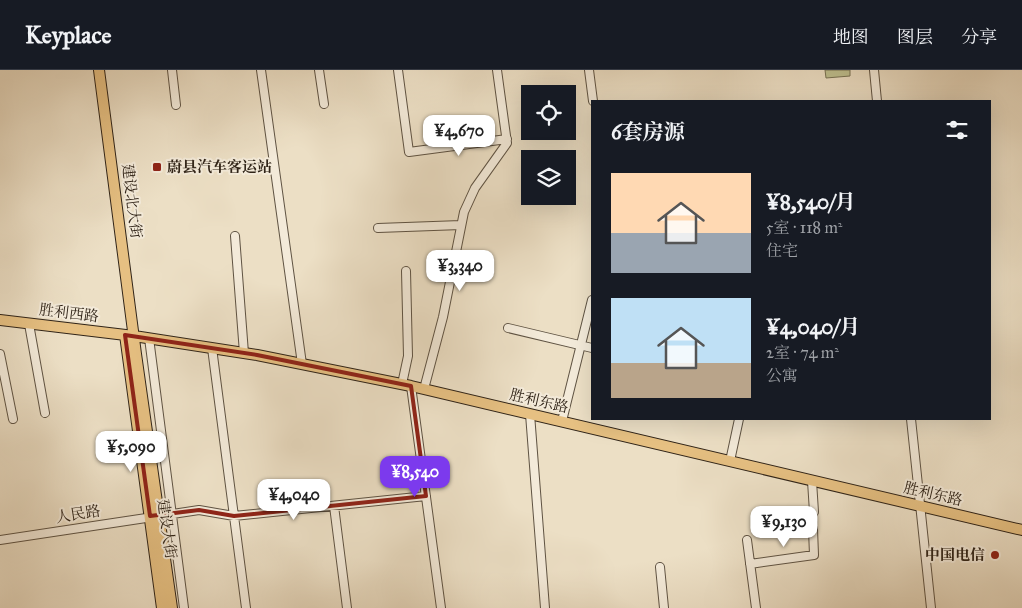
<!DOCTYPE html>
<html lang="zh">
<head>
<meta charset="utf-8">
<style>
	body { margin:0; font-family:"IM FELL Great Primer","Noto Serif SC",serif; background:#242831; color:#f1f3f6; height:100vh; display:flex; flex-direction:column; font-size:19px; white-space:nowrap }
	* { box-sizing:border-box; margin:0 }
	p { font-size:16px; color:#9ea1a6 }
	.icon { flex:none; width:28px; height:28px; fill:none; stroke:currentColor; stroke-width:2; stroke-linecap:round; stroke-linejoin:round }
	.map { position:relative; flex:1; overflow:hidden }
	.drawer { position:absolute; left:591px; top:30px; width:400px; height:320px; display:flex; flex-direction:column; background:#171b24; border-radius:0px; box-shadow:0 5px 20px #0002 }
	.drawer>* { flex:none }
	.controls { position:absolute; left:521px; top:15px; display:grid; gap:10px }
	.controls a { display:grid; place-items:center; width:55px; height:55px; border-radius:0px; background:#171b24; box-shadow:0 5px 20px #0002; font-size:25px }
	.price { position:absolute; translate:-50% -42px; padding:0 11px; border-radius:10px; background:#fff; color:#222; font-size:16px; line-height:32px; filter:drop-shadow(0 1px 2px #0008) }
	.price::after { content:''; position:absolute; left:50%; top:30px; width:15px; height:11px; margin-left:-8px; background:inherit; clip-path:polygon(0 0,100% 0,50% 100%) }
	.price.selected { background:#7c3aed; color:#fff }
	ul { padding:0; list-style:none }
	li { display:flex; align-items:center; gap:15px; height:125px; padding:0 20px }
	li span { display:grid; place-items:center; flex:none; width:140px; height:100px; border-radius:0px; color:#555 }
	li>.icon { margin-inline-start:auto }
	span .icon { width:60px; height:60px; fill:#fffc; stroke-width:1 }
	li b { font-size:21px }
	h2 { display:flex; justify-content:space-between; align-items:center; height:60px; padding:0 20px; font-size:21px }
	header { display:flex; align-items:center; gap:30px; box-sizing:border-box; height:70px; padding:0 25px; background:#171b24; border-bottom:1px solid #363941 }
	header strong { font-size:24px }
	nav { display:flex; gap:28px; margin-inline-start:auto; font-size:18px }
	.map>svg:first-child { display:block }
</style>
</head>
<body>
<header>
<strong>Keyplace</strong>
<nav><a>地图</a><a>图层</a><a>分享</a></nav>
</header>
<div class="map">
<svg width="1022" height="538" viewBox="0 0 1022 538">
	<rect width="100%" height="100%" fill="#ecdfc5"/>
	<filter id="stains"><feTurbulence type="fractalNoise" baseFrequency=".004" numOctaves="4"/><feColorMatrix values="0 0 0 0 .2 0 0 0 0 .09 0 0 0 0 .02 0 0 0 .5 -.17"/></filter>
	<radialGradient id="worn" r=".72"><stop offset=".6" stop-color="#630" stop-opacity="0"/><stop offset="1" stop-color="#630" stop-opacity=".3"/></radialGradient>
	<path fill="#bec090" stroke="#777254" d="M825 0H850V6L826 8Z"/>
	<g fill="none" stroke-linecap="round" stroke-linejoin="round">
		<path stroke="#c6baa2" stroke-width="8" stroke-dasharray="8 4" stroke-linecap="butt" d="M813 459 814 442"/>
		<g stroke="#5f5343" stroke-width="10">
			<path id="minor" d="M172 0 176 35
				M261 0 302 294
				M319 0 324 34
				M398 0 409 82 507 69
				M589 0 593 31
				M874 0 877 31
				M378 158 461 155
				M235 166 244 283
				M29 254 45 343
				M508 258 592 278
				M149 268 184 538
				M212 278 246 538
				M0 284 13 349
				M402 314 408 286 406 201
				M411 316 441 538
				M424 319 443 247 464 142 475 118 507 73 497 0
				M530 344 545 538
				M911 349 931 538
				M562 351 592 230
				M730 391 739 349
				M812 411 814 442
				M334 436 347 538
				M0 470 199 440 234 446 426 426
				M747 470 756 538
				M750 494 814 485 813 459
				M660 497 664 538"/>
		</g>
		<g stroke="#302418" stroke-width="12">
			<path id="major" d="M99 0 136 284 172 538
				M0 250 134 266 257 285 411 316 1022 460
				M125 265 162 538"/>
		</g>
		<use href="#minor" stroke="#f3ead9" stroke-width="8"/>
		<use href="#major" stroke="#e6c082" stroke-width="10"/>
	</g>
	<path fill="none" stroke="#8f2418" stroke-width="4" stroke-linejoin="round" d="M125 265 257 285 411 316 426 426 234 446 199 440 150 446Z"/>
	<g fill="#8f2418" stroke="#f3ead9" stroke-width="2">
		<rect x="152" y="92" width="10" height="10" rx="2.5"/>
		<circle cx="995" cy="485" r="5"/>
	</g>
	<g text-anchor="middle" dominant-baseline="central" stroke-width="4" stroke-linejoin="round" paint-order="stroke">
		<g font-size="15" font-weight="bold" fill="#302418" stroke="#f3ead9" text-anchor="start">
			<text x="167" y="97">蔚县汽车客运站</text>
			<text x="985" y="485" text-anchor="end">中国电信</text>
		</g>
		<g font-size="15" fill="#302418" stroke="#f3ead9">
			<text transform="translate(132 131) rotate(83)">建设北大街</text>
			<text transform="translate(69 243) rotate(7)">胜利西路</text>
			<text transform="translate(539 331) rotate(13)">胜利东路</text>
			<text transform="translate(933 424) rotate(13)">胜利东路</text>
			<text transform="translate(78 444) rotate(-9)">人民路</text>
			<text transform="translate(167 459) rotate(82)">建设大街</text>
		</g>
	</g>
	<rect width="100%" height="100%" filter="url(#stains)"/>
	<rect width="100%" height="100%" fill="url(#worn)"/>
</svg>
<div class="controls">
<a><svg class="icon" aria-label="locate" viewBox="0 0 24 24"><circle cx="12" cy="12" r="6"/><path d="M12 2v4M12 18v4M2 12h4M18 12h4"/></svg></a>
<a><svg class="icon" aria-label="layers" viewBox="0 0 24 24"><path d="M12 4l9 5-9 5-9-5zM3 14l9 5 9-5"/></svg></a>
</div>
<b class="price" style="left:459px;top:87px">¥4,670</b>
<b class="price" style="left:460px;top:222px">¥3,340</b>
<b class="price" style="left:131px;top:403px">¥5,090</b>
<b class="price selected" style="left:415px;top:428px">¥8,540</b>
<b class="price" style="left:294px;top:451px">¥4,040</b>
<b class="price" style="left:784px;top:478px">¥9,130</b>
<section class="drawer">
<h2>6套房源<svg class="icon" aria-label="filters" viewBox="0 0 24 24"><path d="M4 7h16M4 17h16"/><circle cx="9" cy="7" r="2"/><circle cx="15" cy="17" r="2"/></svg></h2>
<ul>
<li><span style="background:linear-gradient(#ffd9b3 60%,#9aa5b1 0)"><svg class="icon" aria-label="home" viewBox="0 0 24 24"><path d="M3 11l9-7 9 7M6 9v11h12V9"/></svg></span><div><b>¥8,540/月</b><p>5室 · 118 m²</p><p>住宅</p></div></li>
<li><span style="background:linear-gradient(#bfe0f5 65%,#b9a48a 0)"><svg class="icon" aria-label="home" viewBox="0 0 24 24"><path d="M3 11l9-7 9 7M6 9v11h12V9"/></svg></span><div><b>¥4,040/月</b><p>2室 · 74 m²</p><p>公寓</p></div></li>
</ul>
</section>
</div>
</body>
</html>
